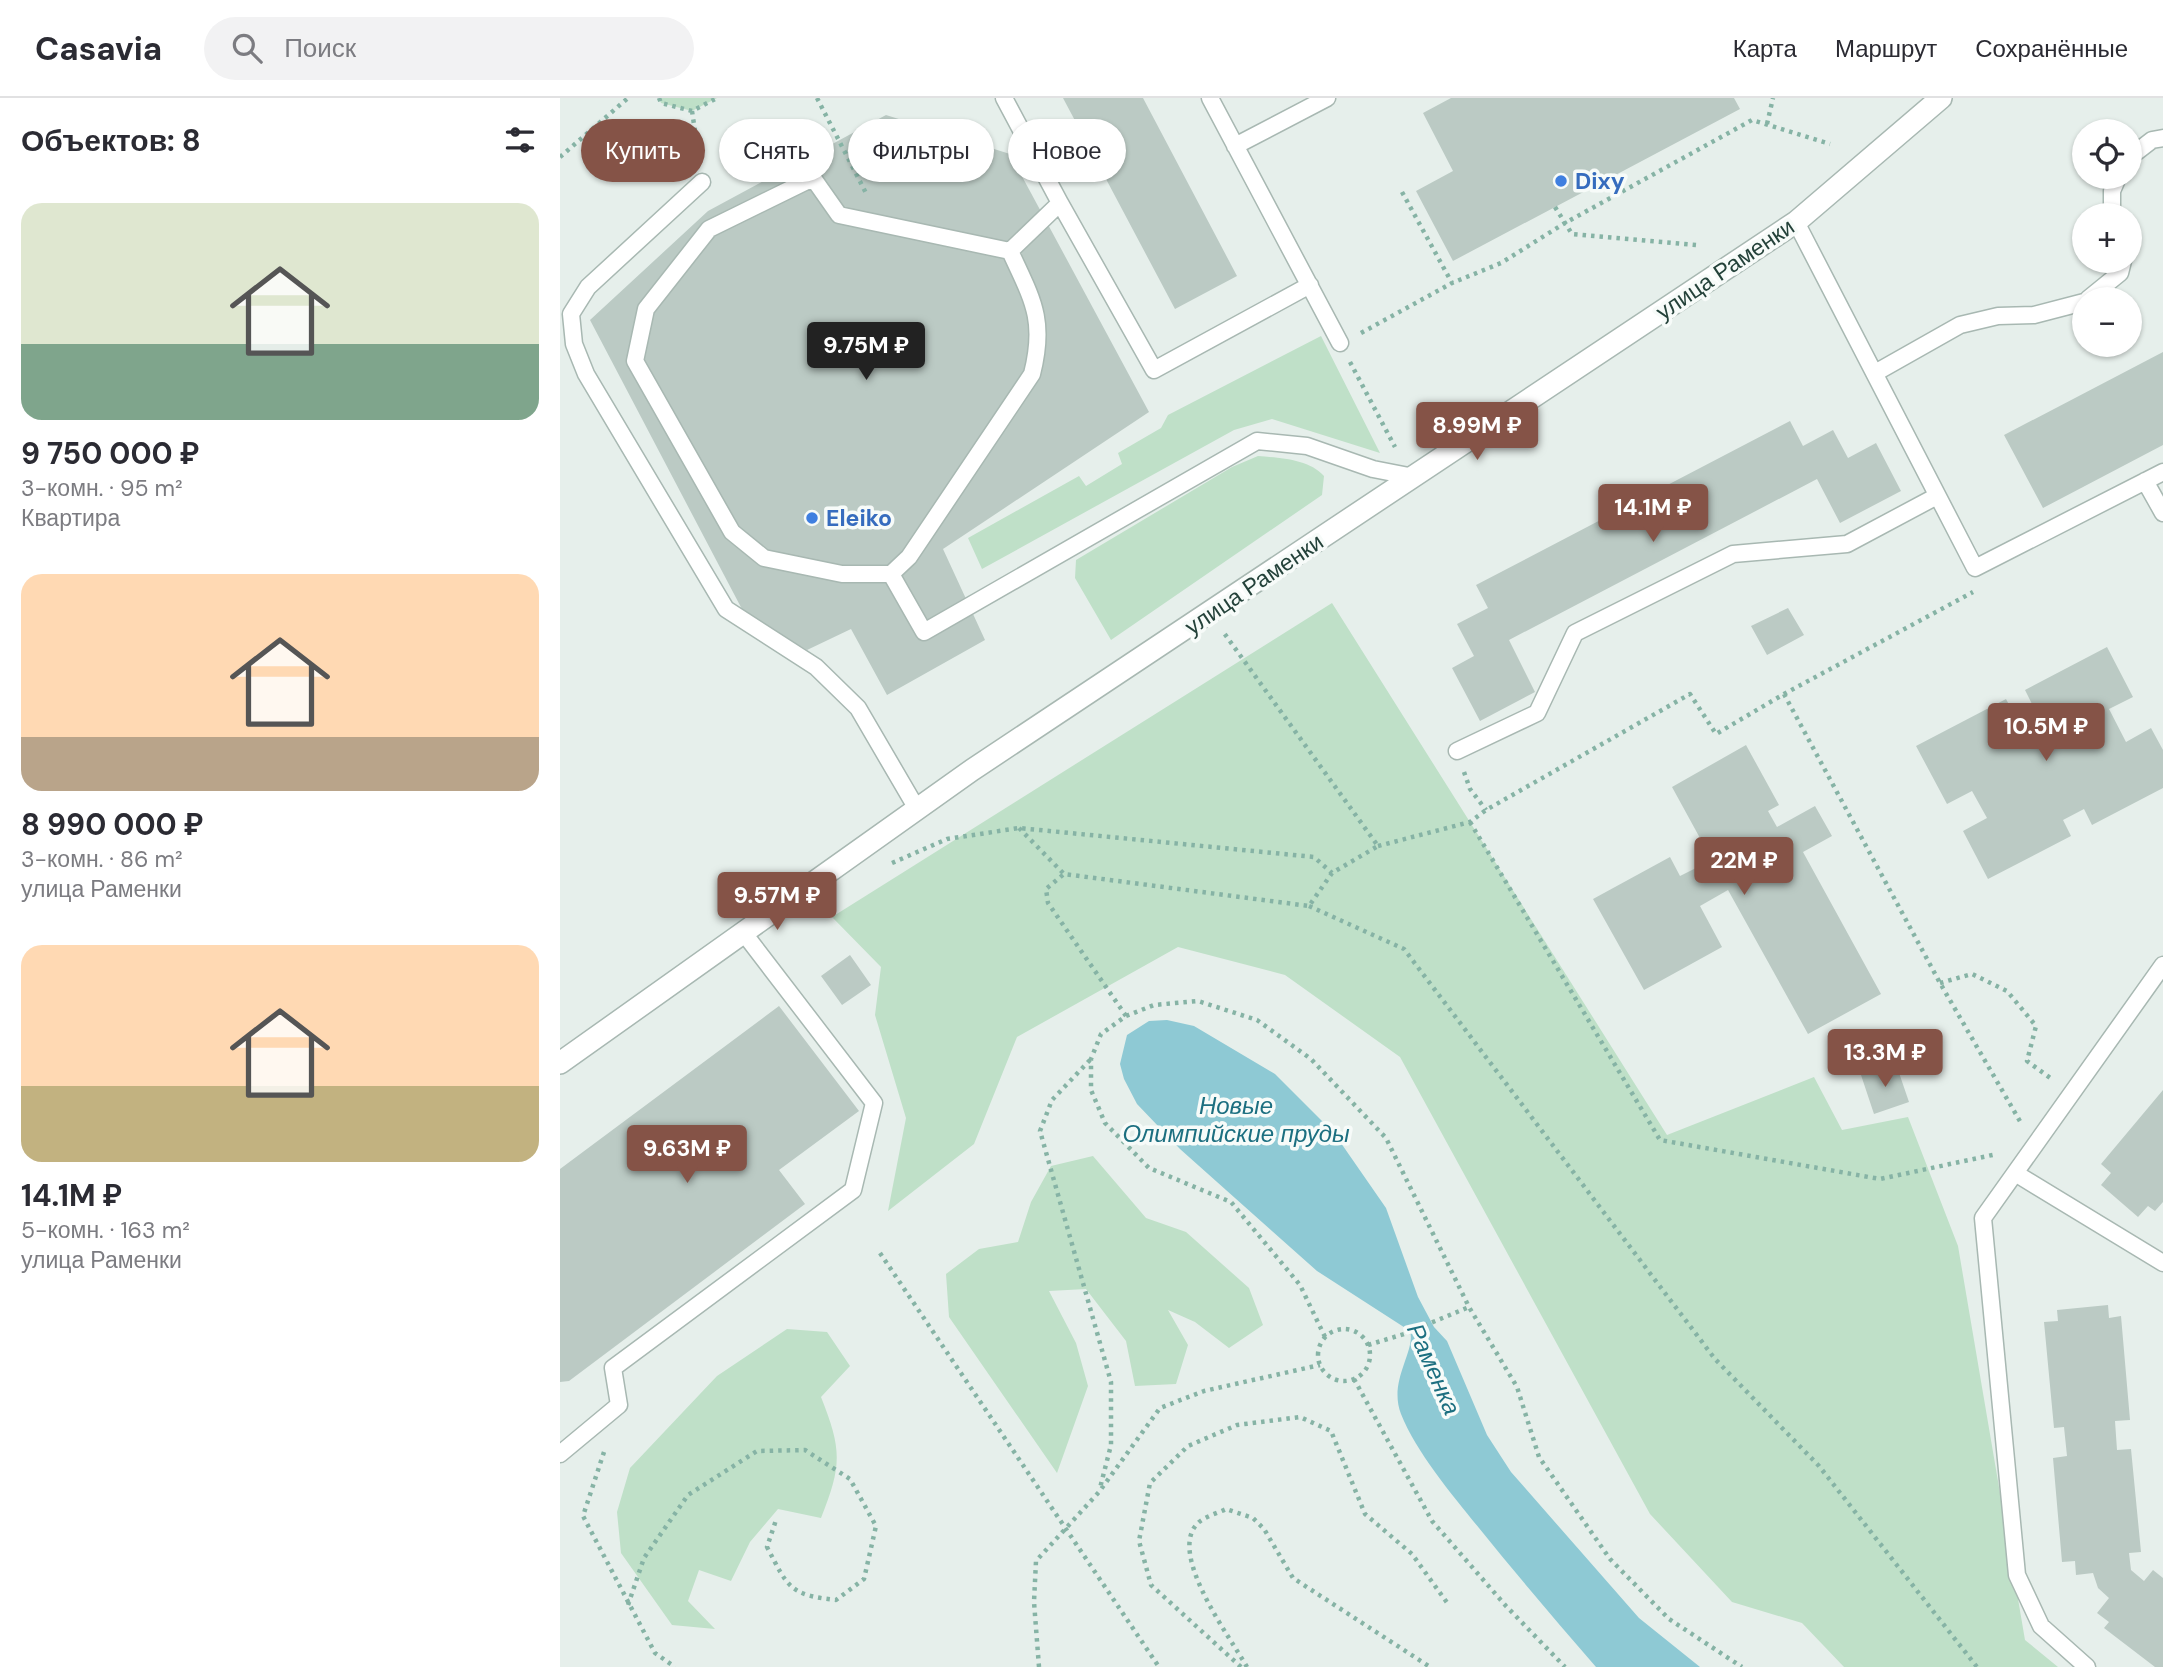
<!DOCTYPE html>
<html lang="ru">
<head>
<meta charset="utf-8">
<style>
	body { margin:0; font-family:"DM Sans",sans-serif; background:#f2f2f3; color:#2b2b33; height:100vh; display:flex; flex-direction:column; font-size:26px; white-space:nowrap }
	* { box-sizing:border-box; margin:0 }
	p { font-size:23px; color:#7c7c81 }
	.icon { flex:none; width:38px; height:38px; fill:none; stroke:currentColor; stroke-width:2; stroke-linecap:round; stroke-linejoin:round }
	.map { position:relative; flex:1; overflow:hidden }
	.drawer { display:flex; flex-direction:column; background:#fff; width:560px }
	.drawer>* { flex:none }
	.top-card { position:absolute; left:21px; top:21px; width:665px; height:63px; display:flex; gap:14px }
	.controls { position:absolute; left:1512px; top:21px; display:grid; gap:14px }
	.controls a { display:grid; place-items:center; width:70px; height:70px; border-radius:50%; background:#fff; box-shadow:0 2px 5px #0004; font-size:35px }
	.price { position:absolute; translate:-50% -60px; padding:0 16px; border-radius:7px; background:#855347; color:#fff; font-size:23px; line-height:46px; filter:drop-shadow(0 2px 4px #0008) }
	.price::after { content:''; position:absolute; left:50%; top:42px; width:21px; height:16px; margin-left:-10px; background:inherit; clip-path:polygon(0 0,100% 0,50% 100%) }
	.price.active { background:#222; color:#fff }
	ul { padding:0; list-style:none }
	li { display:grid; align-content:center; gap:14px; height:371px; padding:0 21px }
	li span { display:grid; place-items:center; height:217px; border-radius:21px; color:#555 }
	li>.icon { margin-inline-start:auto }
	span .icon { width:126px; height:126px; fill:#fffc; stroke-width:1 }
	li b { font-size:30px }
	h2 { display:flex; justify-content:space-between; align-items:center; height:84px; padding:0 21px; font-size:30px }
	.chip { padding:0 24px; border-radius:32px; background:#fff; box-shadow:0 2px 5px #0004; font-size:24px; line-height:63px }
	.chip.active { background:#855347; color:#fff }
	header { display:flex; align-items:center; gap:42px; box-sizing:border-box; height:98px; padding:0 35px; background:#fff; border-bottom:2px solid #e1e1e2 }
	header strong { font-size:33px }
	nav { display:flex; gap:38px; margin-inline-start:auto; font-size:24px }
	.search { width:490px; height:63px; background:#f2f2f3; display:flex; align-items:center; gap:18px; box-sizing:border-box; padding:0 24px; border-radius:38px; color:#7c7c81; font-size:26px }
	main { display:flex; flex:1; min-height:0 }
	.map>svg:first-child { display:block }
</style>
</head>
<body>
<header>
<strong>Casavia</strong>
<div class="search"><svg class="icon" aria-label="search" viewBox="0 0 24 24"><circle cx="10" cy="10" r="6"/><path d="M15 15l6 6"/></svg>Поиск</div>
<nav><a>Карта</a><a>Маршрут</a><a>Сохранённые</a></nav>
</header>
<main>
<section class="drawer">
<h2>Объектов: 8<svg class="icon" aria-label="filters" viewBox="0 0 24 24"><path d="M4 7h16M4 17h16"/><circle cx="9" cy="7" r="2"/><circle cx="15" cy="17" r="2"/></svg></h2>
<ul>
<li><span style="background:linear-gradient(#dfe7d0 65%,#7fa58c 0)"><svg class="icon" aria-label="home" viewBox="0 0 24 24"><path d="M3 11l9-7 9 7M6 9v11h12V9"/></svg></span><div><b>9 750 000 ₽</b><p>3-комн. · 95 m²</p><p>Квартира</p></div></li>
<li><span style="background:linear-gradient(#ffd9b3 75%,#b9a48a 0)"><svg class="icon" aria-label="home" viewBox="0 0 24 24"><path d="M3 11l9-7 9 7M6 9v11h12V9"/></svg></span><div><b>8 990 000 ₽</b><p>3-комн. · 86 m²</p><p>улица Раменки</p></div></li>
<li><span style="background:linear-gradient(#ffd9b3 65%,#c2b280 0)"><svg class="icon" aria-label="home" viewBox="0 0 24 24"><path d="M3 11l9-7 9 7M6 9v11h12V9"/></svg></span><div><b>14.1M ₽</b><p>5-комн. · 163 m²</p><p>улица Раменки</p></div></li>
</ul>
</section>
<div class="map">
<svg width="1603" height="1569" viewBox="0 0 1603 1569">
	<rect width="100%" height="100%" fill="#e6efeb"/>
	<path fill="#bfe0c8" d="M99 0H157L132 13 101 5Z
		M761 238 820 355 712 321 674 332 422 471 408 440 519 378 526 388 562 366 558 355 601 330 608 317Z
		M698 358C720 360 749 361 764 378L762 397 551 542 515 480 516 462 672 369Z
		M772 505 1107 1037 1254 979 1282 1032 1348 1019 1398 1148 1465 1542 1498 1569H1284L1242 1525 1172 1504 1090 1416 840 959 725 877 618 849 457 939 414 1046 328 1113 346 1020 315 917 321 869 272 819Z
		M533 1058 586 1120 626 1134 689 1190 703 1227 669 1250 635 1224 608 1212 628 1247 616 1286 575 1288 566 1243 526 1191 489 1193 516 1245 528 1288 497 1375 389 1219 386 1176 419 1151 458 1144 471 1104 491 1068Z
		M227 1231 267 1234 290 1268 261 1299C282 1352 282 1367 261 1420L218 1411 190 1444 171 1483 139 1472 128 1503 155 1531 112 1527 61 1455 57 1414 70 1370 157 1278Z"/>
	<path fill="#8ec9d4" d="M607 922 634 928 715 976 774 1035 826 1110 858 1199 874 1229 887 1243 927 1337 951 1374 1079 1520 1140 1569H1036C996 1523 957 1477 919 1430 893 1398 856 1354 841 1316 828 1283 856 1253 850 1233L757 1173 620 1051 577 1006 564 981 560 966 567 937 589 923Z"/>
	<path fill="#bbcac4" d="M503 0H583L677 178 615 211Z
		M891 0H1174L1180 11 893 163 856 93 893 73 863 15Z
		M326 17 450 56 589 314 383 451 425 542 327 597 291 531 247 552 184 515 30 222 148 113Z
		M1603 254V347L1483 410 1444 337Z
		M1230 323 1243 348 1273 332 1288 360 1316 345 1341 393 1280 425 1257 381 949 542 975 594 920 623 892 570 914 558 897 526 928 510 916 487Z
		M1228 510 1244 537 1207 557 1191 528Z
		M1547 549 1573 599 1549 611 1566 644 1591 630 1603 652V690L1532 727 1524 711 1503 722 1511 738 1428 781 1403 733 1427 720 1412 693 1387 706 1356 648 1446 601 1455 618 1473 608 1465 592Z
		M1186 647 1219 707 1208 713 1217 729 1255 708 1272 738 1243 754 1321 896 1248 936 1168 792 1140 808 1162 849 1084 892 1033 801 1110 759 1120 778 1152 762 1112 689Z
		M290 857 311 887 282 907 261 878Z
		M219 908 299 1013 219 1072 245 1106 9 1283 0 1284V1071Z
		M1336 966 1349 1004 1314 1016 1301 977Z
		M1603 992V1104L1595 1113 1588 1108 1578 1119 1541 1087 1551 1075 1541 1066Z
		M1548 1207 1549 1220 1561 1218 1570 1322 1555 1323 1557 1352 1571 1351 1581 1454 1569 1455 1571 1472 1584 1483 1593 1472 1603 1480V1569H1595L1544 1530 1549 1524 1537 1515 1549 1500 1538 1490 1533 1475 1516 1477 1515 1463 1502 1464 1493 1360 1507 1358 1504 1329 1494 1330 1484 1224 1498 1223 1497 1212Z"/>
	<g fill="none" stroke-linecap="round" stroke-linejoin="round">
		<g stroke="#a8b8b2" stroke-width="19">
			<path id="lane" d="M444 0 500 105 450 153
				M650 0 780 245
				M675 48 767 0
				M1570 59 1592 42 1603 40
				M253 80 279 117 450 153C472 201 486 221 472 276L349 459 331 476H282L204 460 172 434 75 263 86 211 149 131Z
				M142 84 28 189 11 216 14 246 26 276 166 511 256 569 298 610 357 711
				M500 105 594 272 750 187
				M1552 117V93L1558 79
				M1236 124 1415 470 1603 374
				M1528 201 1560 175 1563 163
				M1315 275 1400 227 1438 218 1474 217 1524 204
				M1585 383 1603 415
				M331 476 364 534 697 343 747 348 813 371 854 379
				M897 653 977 615 1015 535 1173 456 1287 446 1377 398
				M1455 1075 1603 1165
				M0 1356 59 1307 53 1270 293 1092 314 1005 183 834
				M1527 1569 1481 1528 1457 1477 1423 1120 1603 867"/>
		</g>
		<g stroke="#a8b8b2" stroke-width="24">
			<path id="street" d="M0 965 412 672 1236 124 1381 0"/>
		</g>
		<path stroke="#86b3a5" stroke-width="4.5" stroke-dasharray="3.5 5" stroke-linecap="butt" d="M99 0 101 5 132 13 157 0
			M257 0 307 97
			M132 13 139 60
			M1207 26 1213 0
			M0 59 68 0
			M842 94 892 185 941 165 1005 125 1192 22 1270 46
			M995 109 1012 136 1136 147
			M801 235 892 185
			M790 264 835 349
			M1224 596 1380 885 1461 1025
			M904 674 910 691 926 712
			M910 724 1100 1042 1320 1081 1437 1056
			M459 730 504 776
			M818 748 910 724 926 712 1130 596 1156 636 1224 596 1413 494
			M332 765 387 741 459 730 754 759 772 775
			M749 808 844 851 1155 1261 1259 1368 1417 1569
			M1380 885 1412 876 1447 893 1476 928 1467 963 1493 982
			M566 918 488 805 486 791 504 776 749 808 772 775 818 748 664 535
			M530 962 492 1002 480 1033 551 1284V1347L540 1390
			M320 1155 599 1569
			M758 1257a26 26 0 1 1 52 0a26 26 0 1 1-52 0Z
			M765 1239 740 1187 671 1104 589 1070 545 1025 531 992V961L541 936 566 918 594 907 638 903 697 922 751 961 826 1040 909 1209 957 1289 979 1359 1050 1461 1109 1521 1182 1569
			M808 1247 844 1236 909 1209
			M794 1281 872 1423 946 1508 1005 1569
			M44 1354 23 1418 95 1555 115 1569
			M68 1507 84 1460 128 1397 197 1353 245 1352 290 1381 316 1428 304 1481 276 1502C229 1497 228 1489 207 1449L216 1422
			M479 1569 474 1504 476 1463 539 1394 600 1310 644 1293 760 1267
			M681 1569 591 1487 579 1443 590 1385 628 1348 677 1327 740 1319 771 1333 805 1416 852 1456 888 1506
			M687 1569C670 1539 608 1457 637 1426 643 1419 658 1415 666 1411L693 1420 704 1431 733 1480 870 1569"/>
		<use href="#lane" stroke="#fff" stroke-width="16"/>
		<use href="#street" stroke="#fff" stroke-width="21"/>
	</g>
	<g fill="#3f7fe0" stroke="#f7fbf9" stroke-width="2.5">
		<circle cx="1001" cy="83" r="7"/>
		<circle cx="252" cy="420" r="7"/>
	</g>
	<g text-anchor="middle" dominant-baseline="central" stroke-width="7" stroke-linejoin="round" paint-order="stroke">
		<g font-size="23" font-weight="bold" fill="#366cbe" stroke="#f7fbf9" text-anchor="start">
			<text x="1015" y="83">Dixy</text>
			<text x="266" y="420">Eleiko</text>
		</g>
		<g font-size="23" fill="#24423a" stroke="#f7fbf9">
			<text transform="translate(1165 171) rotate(-34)">улица Раменки</text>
			<text transform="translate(694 486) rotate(-34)">улица Раменки</text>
		</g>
		<g font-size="24" font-style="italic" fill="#1c6f80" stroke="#f7fbf9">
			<text x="676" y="1007">Новые<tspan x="676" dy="28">Олимпийские пруды</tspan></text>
			<text transform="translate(874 1271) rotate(66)">Раменка</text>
		</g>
	</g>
</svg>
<div class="controls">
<a><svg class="icon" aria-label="locate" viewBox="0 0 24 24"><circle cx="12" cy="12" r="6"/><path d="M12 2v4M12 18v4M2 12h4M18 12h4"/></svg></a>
<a>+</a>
<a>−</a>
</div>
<b class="price active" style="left:306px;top:284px">9.75M ₽</b>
<b class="price" style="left:917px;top:364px">8.99M ₽</b>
<b class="price" style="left:1093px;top:446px">14.1M ₽</b>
<b class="price" style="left:1486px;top:665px">10.5M ₽</b>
<b class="price" style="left:1184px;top:799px">22M ₽</b>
<b class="price" style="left:217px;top:834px">9.57M ₽</b>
<b class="price" style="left:1325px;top:991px">13.3M ₽</b>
<b class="price" style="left:127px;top:1087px">9.63M ₽</b>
<div class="top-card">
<a class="chip active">Купить</a>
<a class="chip">Снять</a>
<a class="chip">Фильтры</a>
<a class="chip">Новое</a>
</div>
</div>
</main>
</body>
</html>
